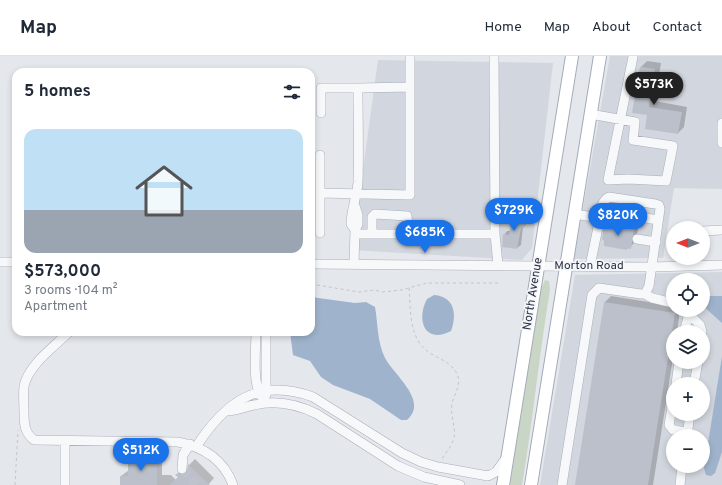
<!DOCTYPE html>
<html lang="en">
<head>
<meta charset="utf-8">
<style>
	body { margin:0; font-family:Overpass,sans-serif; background:#f2f2f3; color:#1f2937; height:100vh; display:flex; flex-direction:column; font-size:15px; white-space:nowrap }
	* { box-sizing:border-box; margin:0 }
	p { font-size:13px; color:#747a83 }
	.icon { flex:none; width:22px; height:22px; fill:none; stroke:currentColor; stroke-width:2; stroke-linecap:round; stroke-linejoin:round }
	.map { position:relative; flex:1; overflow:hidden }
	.drawer { position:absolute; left:12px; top:12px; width:303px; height:268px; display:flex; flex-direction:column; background:#fff; border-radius:12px; box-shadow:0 2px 6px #0003 }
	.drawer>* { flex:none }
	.needle { width:26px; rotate:270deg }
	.controls { position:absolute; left:666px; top:165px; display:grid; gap:8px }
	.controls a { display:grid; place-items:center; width:44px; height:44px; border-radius:50%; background:#fff; box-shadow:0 2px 6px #0003; font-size:20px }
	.price { position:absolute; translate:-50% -34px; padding:0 9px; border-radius:14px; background:#1a73e8; color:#fff; font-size:13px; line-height:26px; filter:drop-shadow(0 1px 2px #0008) }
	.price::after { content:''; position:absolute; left:50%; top:24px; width:12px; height:9px; margin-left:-6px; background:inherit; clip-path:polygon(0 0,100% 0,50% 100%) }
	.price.selected { background:#222; color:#fff }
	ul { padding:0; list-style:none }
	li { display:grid; align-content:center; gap:8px; height:212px; padding:0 12px }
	li span { display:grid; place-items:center; height:124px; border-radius:12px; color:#555 }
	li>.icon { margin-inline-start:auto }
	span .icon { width:72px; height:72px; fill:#fffc; stroke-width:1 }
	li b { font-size:17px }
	h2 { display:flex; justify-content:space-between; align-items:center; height:48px; padding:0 12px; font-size:17px }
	header { display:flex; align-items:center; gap:24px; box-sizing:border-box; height:56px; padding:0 20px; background:#fff; border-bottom:1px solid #e0e1e3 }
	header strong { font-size:19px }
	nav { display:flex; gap:22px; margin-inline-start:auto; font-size:14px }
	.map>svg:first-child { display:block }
</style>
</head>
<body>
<header>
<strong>Map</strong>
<nav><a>Home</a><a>Map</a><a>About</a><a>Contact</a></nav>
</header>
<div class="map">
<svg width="722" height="429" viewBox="0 0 722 429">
	<rect width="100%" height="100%" fill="#e4e7ec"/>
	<path fill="#d2d6de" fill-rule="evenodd" d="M610 0H722V133L674 132 663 202 574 203Z
		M378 4 553 7 532 192 522 204 352 194Z
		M722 216V429H540L575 219ZM673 224H703V254H673ZM673 276H703V306H673ZM673 328H703V358H673ZM673 380H703V410H673Z"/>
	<path fill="#c9d6c5" d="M545 224 549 225 550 234C539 299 533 364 522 429H510L541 233Z"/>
	<path fill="#9fb4cc" d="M434 239C455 241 457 258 451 275 424 289 416 263 427 243Z
		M703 240H722V267L703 250Z
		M311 241 355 247 366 246 375 251C378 267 377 286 385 302 394 319 429 345 407 364H401L370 343 333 329 321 321 310 305 293 299 290 276H311Z
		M722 300V396L715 417 711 420 706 419 704 412Z"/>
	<path fill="#0003" d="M647 5 661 7 655 45 687 51 684 71 678 77 648 58 641 11Z
		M518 154 526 155 525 161 528 162 527 167 523 171 521 189 517 192 504 179 507 175H511L514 158Z
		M614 161 639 167 636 185 630 191 627 193 605 172Z
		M611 240 673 250V254H680L677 276H673V302L653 429H576L605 246Z
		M135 396H162V419H171L176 424 179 421 177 419 184 412 188 414 189 409 195 403 214 422 208 429H121V420L129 414V402Z"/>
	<path fill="#bbc0ca" d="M640 11 655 13 649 51 682 56 678 78 645 73 647 59 632 57Z
		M513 157 523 158 522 165H525L524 172H521L517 193 502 191 503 178 509 179Z
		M607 167 634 173 631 193 627 192V194L604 190V185L602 183 604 171 606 172Z
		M604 246 675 257 648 429H575Z
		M128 401H157V429H120V420H128Z
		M188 408 210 429H170L178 421 175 419 178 417 182 419 187 417Z"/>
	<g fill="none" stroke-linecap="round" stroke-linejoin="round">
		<path stroke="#bfc3cb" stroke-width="9" stroke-dasharray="9 4.5" stroke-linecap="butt" d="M182 413 197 429"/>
		<g stroke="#a9aeb7" stroke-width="10">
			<path id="minor" d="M410 0V31
				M494 0 495 178 498 209
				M321 57V32H358C358 63 359 95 358 126 357 141 351 154 351 168L355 174
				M590 58 635 66 633 84 673 90 666 125 629 123 608 124 633 1
				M722 67V87
				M320 99V137
				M601 155 658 164
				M574 158 600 162 590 210
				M703 175 722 174
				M320 177V137L410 139V31L358 32
				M372 177V161L375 158 407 160 409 177
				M355 178H495
				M637 183 656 186
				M0 206H16
				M311 208 652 211 722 209
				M354 208 355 174 358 168V159L355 150
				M645 238 652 242 673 247
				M685 254 700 269 702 276
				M69 276C54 291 29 308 24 330 23 338 24 348 24 357 24 369 25 377 34 384L178 386C204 391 224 404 233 429
				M256 276C256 292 252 327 261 340
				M684 276 689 258
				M676 328 679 306
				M694 328 698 306
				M266 339V276
				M673 345 669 369 673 374 687 376
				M227 355C237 355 244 351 254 349 275 344 297 348 317 358L398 410 424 421 460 429
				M687 380 690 358
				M65 385V429
				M196 391C225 346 258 321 313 341L402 397 421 406 438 411 488 420 496 416 506 402
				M182 413 183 399 190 388
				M562 429 592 239 599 232 641 238H645L649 230 660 153 659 149 655 148 609 141C601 145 601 154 600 162
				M680 429 682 410"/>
		</g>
		<g stroke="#a3abb8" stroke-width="14">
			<path id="major" d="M503 429 572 0
				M531 429 600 0"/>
		</g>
		<path stroke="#c2c5cb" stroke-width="1" stroke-dasharray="3 3" stroke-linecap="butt" d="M311 228 359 236 374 234 383 236 401 234 427 227H500
			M409 232C411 254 408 283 430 297 439 303 450 306 456 316 463 328 454 337 452 348 450 360 456 371 454 382 452 390 446 396 442 403
			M15 429 18 374"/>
		<use href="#minor" stroke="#f7f8fa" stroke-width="9"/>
		<use href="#major" stroke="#fff" stroke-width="12"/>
	</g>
	<g text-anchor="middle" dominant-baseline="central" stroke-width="3.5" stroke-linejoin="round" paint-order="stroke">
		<g font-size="12" fill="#2b3445" stroke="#f4f6f9">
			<text x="589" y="210">Morton Road</text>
			<text transform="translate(533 238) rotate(-81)">North Avenue</text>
		</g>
	</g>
</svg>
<div class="controls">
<a><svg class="needle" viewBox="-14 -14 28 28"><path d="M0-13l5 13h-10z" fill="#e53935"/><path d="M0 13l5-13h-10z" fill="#747a83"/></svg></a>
<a><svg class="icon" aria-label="locate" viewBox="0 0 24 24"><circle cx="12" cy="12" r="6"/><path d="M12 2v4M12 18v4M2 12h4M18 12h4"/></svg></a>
<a><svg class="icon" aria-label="layers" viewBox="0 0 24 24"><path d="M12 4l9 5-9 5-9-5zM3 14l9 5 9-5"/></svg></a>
<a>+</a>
<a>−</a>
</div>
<b class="price selected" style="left:654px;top:50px">$573K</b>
<b class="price" style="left:514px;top:176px">$729K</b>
<b class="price" style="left:618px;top:181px">$820K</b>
<b class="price" style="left:425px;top:198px">$685K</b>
<b class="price" style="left:141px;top:416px">$512K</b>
<section class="drawer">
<h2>5 homes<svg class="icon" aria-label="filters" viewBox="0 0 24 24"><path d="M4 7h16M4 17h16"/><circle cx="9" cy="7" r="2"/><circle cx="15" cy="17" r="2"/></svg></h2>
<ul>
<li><span style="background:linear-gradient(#bfe0f5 65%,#9aa5b1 0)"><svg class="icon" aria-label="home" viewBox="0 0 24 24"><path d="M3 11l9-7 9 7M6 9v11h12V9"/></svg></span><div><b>$573,000</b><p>3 rooms · 104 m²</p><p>Apartment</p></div></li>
</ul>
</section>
</div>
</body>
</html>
